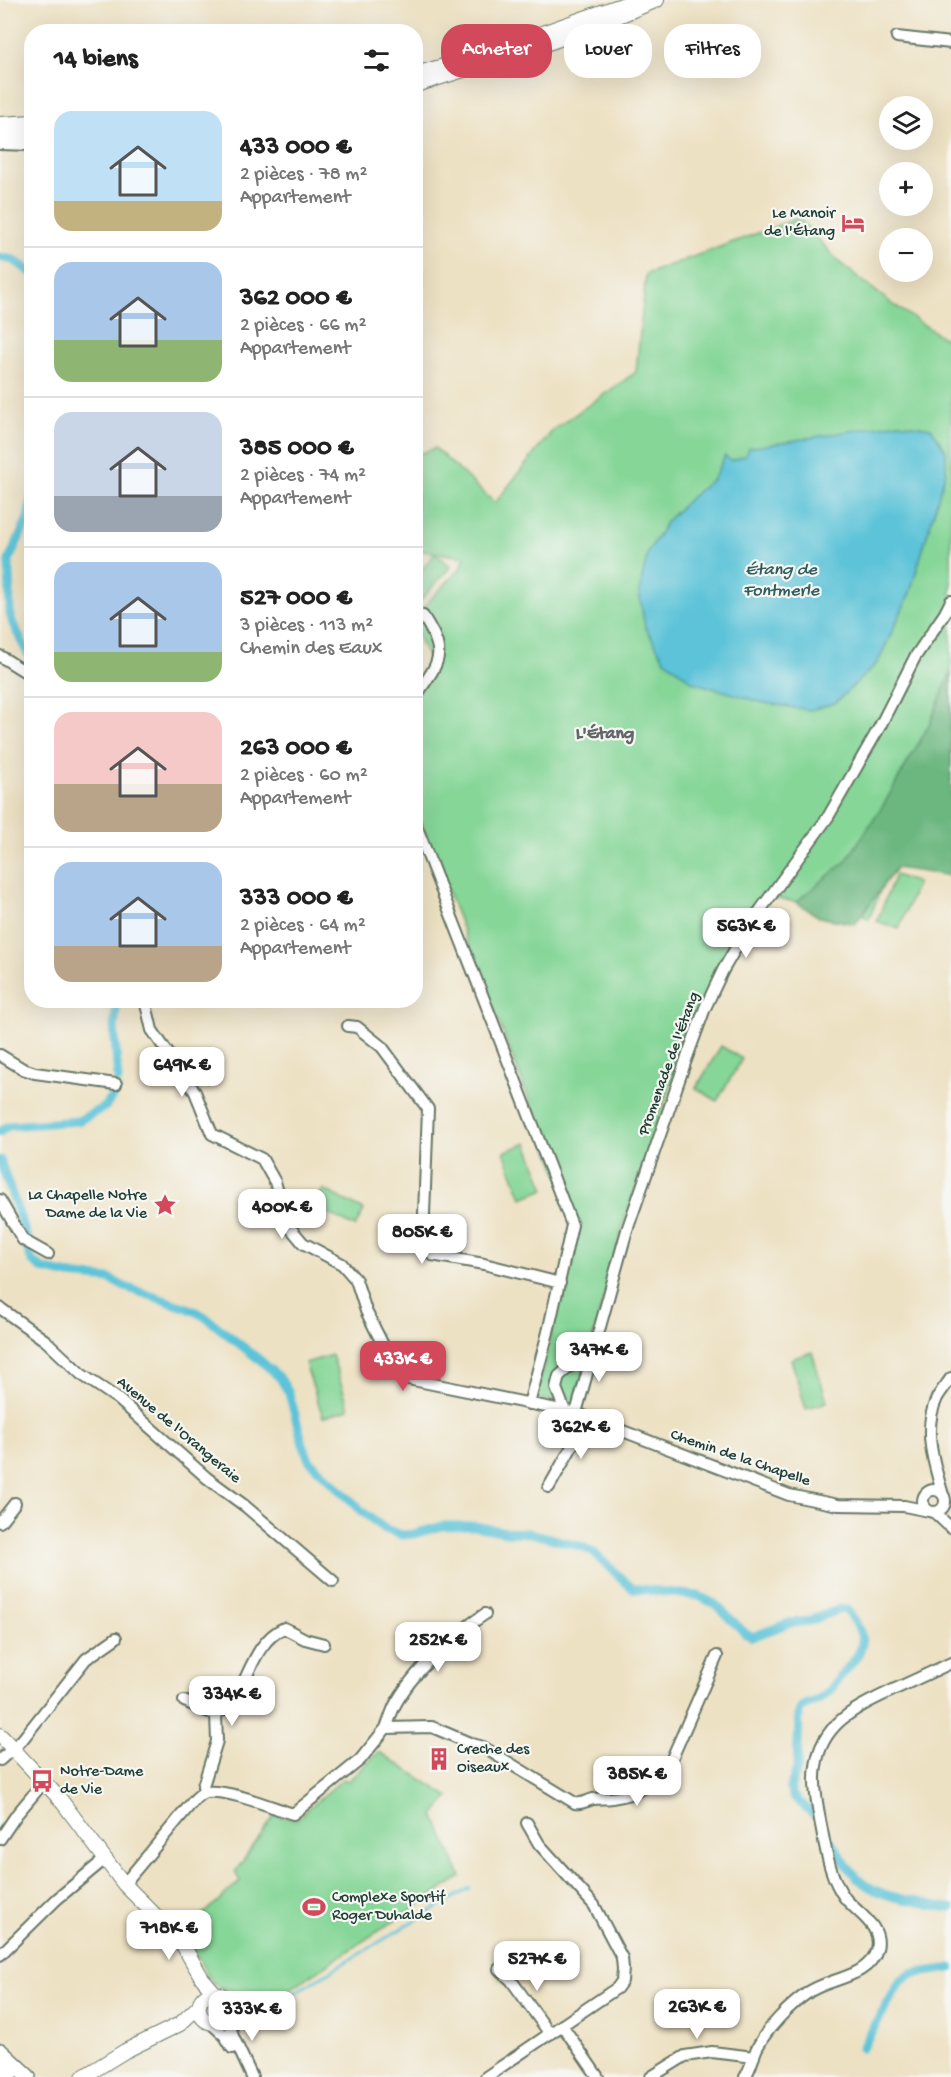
<!DOCTYPE html>
<html lang="fr">
<head>
<meta charset="utf-8">
<style>
	body { margin:0; font-family:"Gochi Hand",sans-serif; background:#f2f2f2; color:#222; height:100vh; display:flex; flex-direction:column; font-size:22px; white-space:nowrap }
	* { box-sizing:border-box; margin:0 }
	p { font-size:20px; color:#767676 }
	.icon { flex:none; width:33px; height:33px; fill:none; stroke:currentColor; stroke-width:2; stroke-linecap:round; stroke-linejoin:round }
	.map { position:relative; flex:1; overflow:hidden }
	.panel { position:absolute; left:24px; top:24px; width:399px; height:984px; display:flex; flex-direction:column; background:#fff; border-radius:24px; box-shadow:0 6px 24px #0002 }
	.panel>* { flex:none }
	.guide { position:absolute; left:441px; top:24px; width:420px; height:54px; display:flex; gap:12px }
	.controls { position:absolute; left:879px; top:96px; display:grid; gap:12px }
	.controls a { display:grid; place-items:center; width:54px; height:54px; border-radius:50%; background:#fff; box-shadow:0 6px 24px #0002; font-size:30px }
	.price { position:absolute; translate:-50% -51px; padding:0 14px; border-radius:12px; background:#fff; color:#222; font-size:20px; line-height:39px; filter:drop-shadow(0 2px 3px #0008) }
	.price::after { content:''; position:absolute; left:50%; top:36px; width:18px; height:14px; margin-left:-9px; background:inherit; clip-path:polygon(0 0,100% 0,50% 100%) }
	.price.current { background:#d1495b; color:#fff }
	ul { padding:0; list-style:none }
	li { display:flex; align-items:center; gap:18px; height:150px; padding:0 30px }
	li+li { border-top:2px solid #e0e0e0 }
	li span { display:grid; place-items:center; flex:none; width:168px; height:120px; border-radius:18px; color:#555 }
	li>.icon { margin-inline-start:auto }
	span .icon { width:72px; height:72px; fill:#fffc; stroke-width:1 }
	li b { font-size:26px }
	h2 { display:flex; justify-content:space-between; align-items:center; height:72px; padding:0 30px; font-size:26px }
	.pill { padding:0 21px; border-radius:24px; background:#fff; box-shadow:0 6px 24px #0002; font-size:21px; line-height:54px }
	.pill.current { background:#d1495b; color:#fff }
	.map>svg:first-child { display:block }
</style>
</head>
<body>
<div class="map">
<svg width="951" height="2077" viewBox="0 0 951 2077">
	<rect width="100%" height="100%" fill="#f6f6f2"/>
	<filter id="ink" filterUnits="userSpaceOnUse"><feTurbulence type="fractalNoise" baseFrequency=".0167" numOctaves="2"/><feDisplacementMap in="SourceGraphic" scale="12" xChannelSelector="R" yChannelSelector="G"/><feConvolveMatrix kernelMatrix="1 2 1 2 8 2 1 2 1" color-interpolation-filters="sRGB"/></filter>
	<filter id="wash" filterUnits="userSpaceOnUse"><feTurbulence type="fractalNoise" baseFrequency=".008" numOctaves="4" result="noise"/><feDisplacementMap in="SourceGraphic" scale="24" xChannelSelector="R" yChannelSelector="G"/><feGaussianBlur stdDeviation="1.35" result="paint"/><feColorMatrix in="noise" values="0 0 0 0 0 0 0 0 0 0 0 0 0 0 0 0 0 1.4 0 .05"/><feComposite in="paint" operator="in"/></filter>
	<g filter="url(#wash)">
		<rect width="100%" height="100%" fill="#ede1c3"/>
		<path fill="#85d697" stroke="#528a66" stroke-width="1.5" fill-rule="evenodd" d="M799 218 840 263 891 303 951 343V764L891 863 869 919 814 888 796 902 762 896 691 1026 624 1222 576 1400 571 1404 536 1399 577 1222 416 810V686L430 663 416 632V614L460 569 465 557 416 550V455L435 448 495 503 553 430 636 372 646 274ZM946 458V471L935 506 878 662 839 699Z
			M435 554 451 566 421 600 416 595V576Z
			M895 875 917 883 899 929 877 921Z
			M721 1046 742 1059 717 1101 696 1088Z
			M527 1143 545 1189 522 1198 504 1152Z
			M323 1189 364 1210 355 1227 314 1206Z
			M812 1352 827 1402 806 1409 791 1359Z
			M332 1355 349 1409 323 1417 305 1363Z
			M379 1752 449 1797 434 1815 461 1877 249 2016 241 2013 242 2003 236 1993 213 1984 183 1933 240 1881 235 1872 275 1815 295 1820 343 1779 348 1781Z"/>
		<path fill="#6cb780" stroke="#467a5a" stroke-width="1.5" d="M951 672V876L896 868 855 924 819 917 796 902 846 861 884 804 930 723Z"/>
		<path fill="#5bc3d8" stroke="#3d8086" stroke-width="1.5" d="M899 423 931 428 946 451V471L910 593 878 662 835 703 810 710 764 703 693 682 664 659 645 627 639 592 648 552 667 521 691 497 714 478 725 456 731 461 746 455 749 448Z"/>
		<g fill="none" stroke-linecap="round" stroke-linejoin="round">
			<path stroke="#5bc3d8" stroke-width="3" d="M240 2025 470 1888"/>
			<path stroke="#5bc3d8" stroke-width="9" d="M0 257 14 260 32 273
				M32 496 28 518 9 560 10 614 13 624 32 662
				M117 1000 114 1026 118 1080
				M0 1132 8 1126 78 1121 106 1106 117 1089
				M0 1160 28 1240 27 1248 32 1261 43 1269 69 1275 110 1279 125 1287 190 1309 204 1316 261 1361 280 1378 289 1393 303 1444 309 1460 364 1513 385 1529 402 1535 414 1534 442 1526H475L506 1532 531 1533 583 1547 593 1552 632 1588 699 1596 715 1604 746 1634 752 1637 789 1623 809 1621 840 1609 847 1610C872 1643 863 1650 839 1678 834 1685 828 1695 820 1699 811 1705 802 1701 799 1713L797 1769 790 1788 793 1796 813 1814
				M831 1841C856 1881 865 1893 914 1901 926 1903 938 1907 951 1908
				M862 2048 900 1982 911 1974 951 1968"/>
		</g>
	</g>
	<g filter="url(#ink)">
		<g fill="none" stroke-linecap="round" stroke-linejoin="round">
			<g stroke="#677666" stroke-width="14">
				<path id="minor" d="M897 37 951 43
					M0 144 32 145
					M416 614 423 616C448 655 440 660 416 696
					M0 656 32 676
					M416 825 572 1225 548 1332 529 1404
					M145 1000 152 1030 195 1092 212 1134 262 1159 275 1182 288 1225 303 1243 342 1264 356 1280 366 1311 389 1357 398 1371 408 1379 576 1413 789 1495 838 1505 904 1506 929 1511
					M348 1026 357 1027 382 1047 428 1109 423 1240 432 1255 484 1264 560 1283
					M0 1055 23 1069 35 1073 116 1084
					M0 1200 23 1240 48 1254
					M0 1308 46 1341 81 1374 118 1399 207 1478 245 1506 333 1581
					M565 1411 556 1388 559 1376 595 1345
					M576 1413 627 1230 686 1060 705 1008 723 970 748 927 828 817 879 728 915 657 945 613 951 601
					M549 1487 570 1450 586 1417
					M923 1501a11 11 0 1 1 22 0a11 11 0 1 1-22 0Z
					M943 1495C934 1464 922 1429 937 1398 941 1391 947 1384 951 1378
					M934 1512 951 1528
					M0 1522 15 1503
					M184 1701 216 1715 217 1741 203 1786 204 1792
					M216 1715C224 1708 234 1700 239 1691 251 1669 259 1639 284 1628L305 1639 324 1644
					M386 1728C389 1721 391 1714 394 1707 412 1672 453 1635 485 1614
					M0 1760 22 1740 86 1659 116 1638
					M0 1839 17 1814 44 1782
					M124 1884 195 1799C198 1796 201 1793 206 1792 228 1789 271 1807 293 1814L360 1760 386 1728 432 1727 472 1744 483 1747 575 1803C583 1804 586 1801 593 1799 599 1798 606 1799 612 1798 636 1795 655 1784 669 1765L717 1656
					M0 1955 57 1899 105 1859
					M499 1969 511 1980 550 2034
					M227 2016 233 2036 252 2077
					M211 2023 225 2036 232 2048
					M562 2025 598 2077
					M486 2077 617 1988 622 1981 623 1969 622 1958 594 1905 539 1844 527 1823
					M651 2077 685 2056 712 2052 754 2057
					M745 2077C751 2068 753 2057 757 2048 768 2027 788 2007 806 1994 827 1977 868 1980 877 1949 883 1926 857 1913 845 1898 829 1877 825 1845 820 1820 817 1802 813 1784 816 1766 822 1722 858 1707 893 1690 912 1681 932 1672 951 1663"/>
			</g>
			<g stroke="#677666" stroke-width="16">
				<path id="major" d="M416 74 471 58 633 1
					M416 85 540 46 582 31 657 0
					M0 124 32 122
					M0 133 32 134
					M0 1735 60 1799 124 1884 180 1940 202 1978 215 1993
					M199 2008a15 15 0 1 1 30 0a15 15 0 1 1-30 0Z
					M83 2077 125 2051 180 2024 199 2006"/>
			</g>
			<g stroke="#677666" stroke-width="18">
				<path id="highway" d="M0 2051 28 2077
					M0 2068 9 2077"/>
			</g>
			<use href="#minor" stroke="#fff" stroke-width="10"/>
			<use href="#major" stroke="#fff" stroke-width="14"/>
			<use href="#highway" stroke="#fff" stroke-width="15"/>
		</g>
	</g>
	<defs>
		<g id="hotel-bare" transform="scale(1.8)"><path d="M-6-4.5h1.5V1H6V5H4.5V3h-9V5H-6ZM-4 0a1.8 1.8 0 1 1 3.6 0ZM.5 0V-2.5h3Q6-2.5 6 0Z" fill="#d1495b" stroke="#f6f6f2" stroke-width="2.5" paint-order="stroke"/></g>
		<g id="sight-bare" transform="scale(1.8)"><path d="M0-6L1.8-2.2L6-1.7L2.9 1.2L3.7 5.4L0 3.3L-3.7 5.4L-2.9 1.2L-6-1.7L-1.8-2.2Z" fill="#d1495b" stroke="#f6f6f2" stroke-width="2.5" paint-order="stroke"/></g>
		<g id="building-bare" transform="scale(1.8)"><path d="M-4-6H4V6H1V3H-1V6H-4ZM-2.5-4.3h1.7v1.8h-1.7ZM.8-4.3h1.7v1.8H.8ZM-2.5-1h1.7V.8h-1.7ZM.8-1h1.7V.8H.8Z" fill="#d1495b" stroke="#f6f6f2" stroke-width="2.5" paint-order="stroke"/></g>
		<g id="bus-bare" transform="scale(1.8)"><path d="M-5-6H5V4H4V6H2V4H-2V6H-4V4H-5ZM-3.5-4V0h7V-4ZM-3.5 1.2v1.5H-2V1.2ZM2 1.2v1.5H3.5V1.2Z" fill="#d1495b" stroke="#f6f6f2" stroke-width="2.5" paint-order="stroke"/></g>
		<g id="stadium-bare" transform="scale(1.8)"><path d="M0-5a6.5 5 0 1 0 0 10a6.5 5 0 1 0 0-10ZM-3.5-1.8h7v3.6h-7Z" fill="#d1495b" stroke="#f6f6f2" stroke-width="2.5" paint-order="stroke"/></g>
	</defs>
	<g fill-rule="evenodd">
		<use href="#hotel-bare" x="853" y="223"/>
		<use href="#sight-bare" x="165" y="1205"/>
		<use href="#building-bare" x="439" y="1759"/>
		<use href="#bus-bare" x="42" y="1781"/>
		<use href="#stadium-bare" x="314" y="1907"/>
	</g>
	<g text-anchor="middle" dominant-baseline="central" stroke-width="4.5" stroke-linejoin="round" paint-order="stroke">
		<g font-size="16" fill="#1f3d34" stroke="#f6f6f2" text-anchor="start">
			<text x="835" y="214" text-anchor="end">Le Manoir<tspan x="835" dy="18">de l'Étang</tspan></text>
			<text x="147" y="1196" text-anchor="end">La Chapelle Notre<tspan x="147" dy="18">Dame de la Vie</tspan></text>
			<text x="457" y="1750">Creche des<tspan x="457" dy="18">Oiseaux</tspan></text>
			<text x="60" y="1772">Notre-Dame<tspan x="60" dy="18">de Vie</tspan></text>
			<text x="332" y="1898">Complexe Sportif<tspan x="332" dy="18">Roger Duhalde</tspan></text>
		</g>
		<g font-size="16" fill="#1f3d34" stroke="#f6f6f2">
			<text transform="translate(670 1064) rotate(-70)">Promenade de l'Étang</text>
			<text transform="translate(178 1431) rotate(40)">Avenue de l'Orangeraie</text>
			<text transform="translate(740 1459) rotate(19)">Chemin de la Chapelle</text>
		</g>
		<g font-size="18" font-style="italic" fill="#2e5e5d" stroke="#f6f6f2">
			<text x="781" y="570">Étang de<tspan x="781" dy="21">Fontmerle</tspan></text>
		</g>
		<g font-size="18" font-weight="bold" fill="#63676a" stroke="#f6f6f2">
			<text x="605" y="734">L'Étang</text>
		</g>
	</g>
</svg>
<div class="controls">
<a><svg class="icon" aria-label="layers" viewBox="0 0 24 24"><path d="M12 4l9 5-9 5-9-5zM3 14l9 5 9-5"/></svg></a>
<a>+</a>
<a>−</a>
</div>
<b class="price" style="left:746px;top:959px">563K €</b>
<b class="price" style="left:182px;top:1098px">649K €</b>
<b class="price" style="left:282px;top:1240px">400K €</b>
<b class="price" style="left:422px;top:1265px">805K €</b>
<b class="price" style="left:599px;top:1383px">347K €</b>
<b class="price current" style="left:403px;top:1392px">433K €</b>
<b class="price" style="left:581px;top:1460px">362K €</b>
<b class="price" style="left:438px;top:1673px">252K €</b>
<b class="price" style="left:232px;top:1727px">334K €</b>
<b class="price" style="left:637px;top:1807px">385K €</b>
<b class="price" style="left:169px;top:1961px">718K €</b>
<b class="price" style="left:537px;top:1992px">527K €</b>
<b class="price" style="left:697px;top:2040px">263K €</b>
<b class="price" style="left:252px;top:2042px">333K €</b>
<div class="guide">
<a class="pill current">Acheter</a>
<a class="pill">Louer</a>
<a class="pill">Filtres</a>
</div>
<section class="panel">
<h2>14 biens<svg class="icon" aria-label="filters" viewBox="0 0 24 24"><path d="M4 7h16M4 17h16"/><circle cx="9" cy="7" r="2"/><circle cx="15" cy="17" r="2"/></svg></h2>
<ul>
<li><span style="background:linear-gradient(#bfe0f5 75%,#c2b280 0)"><svg class="icon" aria-label="home" viewBox="0 0 24 24"><path d="M3 11l9-7 9 7M6 9v11h12V9"/></svg></span><div><b>433 000 €</b><p>2 pièces · 78 m²</p><p>Appartement</p></div></li>
<li><span style="background:linear-gradient(#a9c7e8 65%,#8fb573 0)"><svg class="icon" aria-label="home" viewBox="0 0 24 24"><path d="M3 11l9-7 9 7M6 9v11h12V9"/></svg></span><div><b>362 000 €</b><p>2 pièces · 66 m²</p><p>Appartement</p></div></li>
<li><span style="background:linear-gradient(#c9d6e8 70%,#9aa5b1 0)"><svg class="icon" aria-label="home" viewBox="0 0 24 24"><path d="M3 11l9-7 9 7M6 9v11h12V9"/></svg></span><div><b>385 000 €</b><p>2 pièces · 74 m²</p><p>Appartement</p></div></li>
<li><span style="background:linear-gradient(#a9c7e8 75%,#8fb573 0)"><svg class="icon" aria-label="home" viewBox="0 0 24 24"><path d="M3 11l9-7 9 7M6 9v11h12V9"/></svg></span><div><b>527 000 €</b><p>3 pièces · 113 m²</p><p>Chemin des Eaux</p></div></li>
<li><span style="background:linear-gradient(#f6c9c9 60%,#b9a48a 0)"><svg class="icon" aria-label="home" viewBox="0 0 24 24"><path d="M3 11l9-7 9 7M6 9v11h12V9"/></svg></span><div><b>263 000 €</b><p>2 pièces · 60 m²</p><p>Appartement</p></div></li>
<li><span style="background:linear-gradient(#a9c7e8 70%,#b9a48a 0)"><svg class="icon" aria-label="home" viewBox="0 0 24 24"><path d="M3 11l9-7 9 7M6 9v11h12V9"/></svg></span><div><b>333 000 €</b><p>2 pièces · 64 m²</p><p>Appartement</p></div></li>
</ul>
</section>
</div>
</body>
</html>
